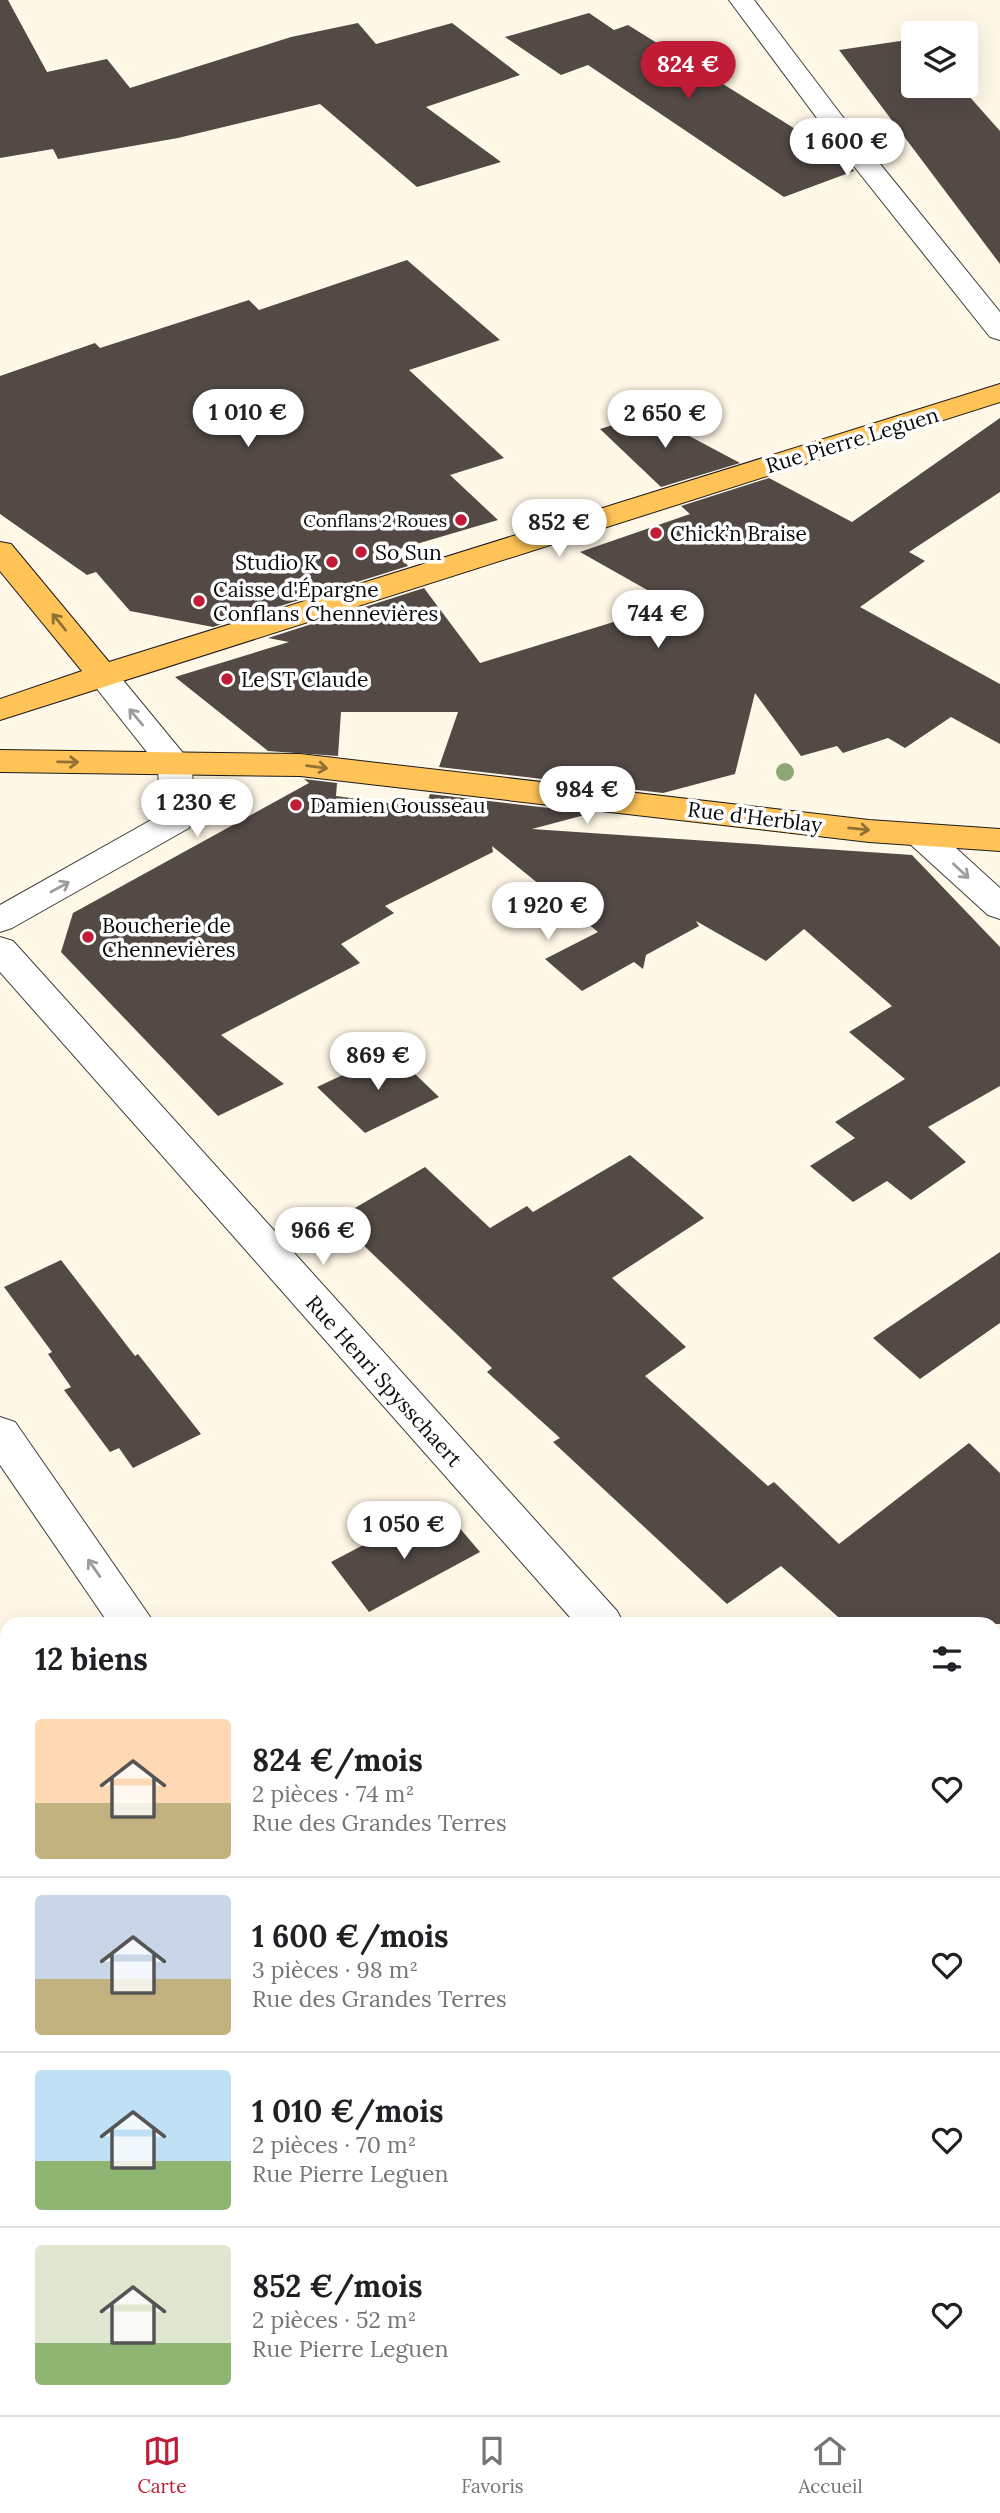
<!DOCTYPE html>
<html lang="fr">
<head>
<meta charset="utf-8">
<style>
	body { margin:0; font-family:Lora,serif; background:#f2f2f2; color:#202124; height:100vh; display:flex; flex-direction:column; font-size:26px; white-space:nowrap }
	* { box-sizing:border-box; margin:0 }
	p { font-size:23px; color:#757577 }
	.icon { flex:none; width:38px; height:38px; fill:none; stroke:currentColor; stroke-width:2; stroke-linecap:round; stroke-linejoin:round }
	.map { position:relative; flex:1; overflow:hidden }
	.sheet { position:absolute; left:0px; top:1617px; width:1001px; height:798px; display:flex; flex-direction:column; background:#fff; border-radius:21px 21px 0 0; box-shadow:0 7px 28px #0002 }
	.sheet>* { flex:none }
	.buttons { position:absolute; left:901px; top:21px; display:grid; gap:14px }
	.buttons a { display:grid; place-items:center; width:77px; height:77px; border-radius:7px; background:#fff; box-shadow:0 7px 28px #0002; font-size:35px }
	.price { position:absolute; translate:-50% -60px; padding:0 16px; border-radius:24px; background:#fff; color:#222; font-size:23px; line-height:46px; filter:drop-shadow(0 2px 4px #0008) }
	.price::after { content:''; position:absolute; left:50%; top:42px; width:21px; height:16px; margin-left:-10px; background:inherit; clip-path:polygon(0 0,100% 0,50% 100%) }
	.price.active { background:#c01c36; color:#fff }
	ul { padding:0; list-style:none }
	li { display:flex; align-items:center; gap:21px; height:175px; padding:0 35px }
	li+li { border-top:2px solid #e0e0e0 }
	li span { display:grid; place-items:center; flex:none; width:196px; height:140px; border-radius:7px; color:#555 }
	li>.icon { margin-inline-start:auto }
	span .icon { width:84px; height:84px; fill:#fffc; stroke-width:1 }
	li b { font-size:30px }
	h2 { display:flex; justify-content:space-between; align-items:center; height:84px; padding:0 35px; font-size:30px }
	.tabs { display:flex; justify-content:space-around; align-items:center; height:98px; border-top:2px solid #e0e0e0; background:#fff; font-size:19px; color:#757577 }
	.tabs a { display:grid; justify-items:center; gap:4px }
	.tabs .active { color:#c01c36 }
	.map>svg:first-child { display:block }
</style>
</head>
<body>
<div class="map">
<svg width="1000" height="2415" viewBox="0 0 1000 2415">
	<rect width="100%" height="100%" fill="#fff8e7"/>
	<path fill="#534a46" d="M0 0H8L47 72 107 59 130 88 291 37 358 23 376 44 452 23 520 75 426 107 501 162 417 187 320 104 178 138 58 159 53 149 0 158Z
		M589 13 614 30 628 25 845 160 854 171 784 197 588 65 561 75 505 37Z
		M914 39V86H960L1000 131V264L839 50Z
		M407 260 500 340 409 370 504 458 450 475 498 520 396 550 408 566 213 627 130 611 96 572 87 575 0 514V376L95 343 100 348 249 300 259 310Z
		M648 414 740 463 661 487 600 429Z
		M1000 418V492L909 552 925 561 860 607 1000 684V744L951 717 905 748 888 738 843 753 837 746 801 756 755 693 735 774 663 793 439 767 458 712H341L338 756 268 751 175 677 289 642 268 638 424 588 480 663 672 604 580 552 690 514 681 506 769 478 852 522Z
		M304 779 337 783 336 796 425 808 430 794 592 813 532 829 912 855 1000 947V1086L928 1127 966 1162 911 1200 887 1181 853 1202 810 1166 855 1138 835 1122 905 1079 849 1032 892 1006 804 929 766 961 696 921 699 926 646 955 643 969 634 962 582 991 545 959 598 932 492 846 493 852 385 906 394 913 341 944 360 963 221 1035 284 1084 218 1116 61 952 73 913 309 783Z
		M392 1052 439 1097 365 1133 317 1087Z
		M630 1155 704 1218 612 1278 686 1347 645 1376 768 1486 774 1482 839 1544 969 1443 1000 1473V1624H846L781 1566 727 1604 553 1442 560 1438 487 1372 492 1368 336 1219 425 1167 490 1228 527 1206 533 1212Z
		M1000 1252V1323L920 1379 873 1338Z
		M61 1260 135 1356 138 1354 201 1434 133 1468 119 1448 110 1452 64 1390 71 1387 48 1354 52 1352 4 1287Z
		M446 1512 480 1552 369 1612 331 1562 386 1533 391 1539Z"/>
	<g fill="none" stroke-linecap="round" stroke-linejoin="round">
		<g stroke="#3d3d3d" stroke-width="2">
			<path id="minor" d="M729 0H754L855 133 1000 312V340L990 337 837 145Z
				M102 665 113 668 192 764 194 820 189 828 12 928 0 932V905L160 815 158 766 86 675 91 668Z
				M922 825 934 828 1000 888V919L988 915 910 844 905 836 910 828Z
				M0 937 13 941 617 1611 624 1624H576L0 972Z
				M0 1417 15 1422 155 1624H109L0 1465Z
				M1000 1878V1921L994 1923V1880Z
				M994 2044 1000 2046V2095L994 2093Z
				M1000 2152V2200L994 2202V2154Z
				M7 2159V2207L0 2209V2161Z
				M609 2408H669L666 2415H606Z"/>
		</g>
		<g stroke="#1b1b1b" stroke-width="2">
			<path id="major" d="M1000 384V402L0 720V699L82 671 0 571V542L11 544 109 662Z
				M0 750 300 754 869 820 1000 829V851L869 842 300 776 0 772Z"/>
		</g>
		<use href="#minor" fill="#fff" fill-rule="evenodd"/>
		<use href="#major" fill="#ffc357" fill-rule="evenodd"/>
	</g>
	<circle fill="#8ea775" cx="785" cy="772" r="9"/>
	<defs><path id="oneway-shaft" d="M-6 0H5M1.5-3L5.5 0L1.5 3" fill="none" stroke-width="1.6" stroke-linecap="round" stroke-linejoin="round" transform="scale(1.75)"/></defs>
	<g stroke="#917034">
		<use href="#oneway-shaft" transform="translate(59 622) rotate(-129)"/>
		<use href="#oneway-shaft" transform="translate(68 762) rotate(1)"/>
		<use href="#oneway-shaft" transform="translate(317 767) rotate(7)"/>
		<use href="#oneway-shaft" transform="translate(859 829) rotate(6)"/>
	</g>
	<g stroke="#9d9d9d">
		<use href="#oneway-shaft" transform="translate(136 717) rotate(-130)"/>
		<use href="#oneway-shaft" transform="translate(961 871) rotate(43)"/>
		<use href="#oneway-shaft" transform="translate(60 887) rotate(-29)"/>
		<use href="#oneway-shaft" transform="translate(94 1568) rotate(-125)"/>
	</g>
	<g fill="#c01c36" stroke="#fff" stroke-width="2.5">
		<circle cx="461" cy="520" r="7"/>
		<circle cx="656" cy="533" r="7"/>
		<circle cx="361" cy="552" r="7"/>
		<circle cx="332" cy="562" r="7"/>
		<circle cx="199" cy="601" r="7"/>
		<circle cx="227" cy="679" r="7"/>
		<circle cx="296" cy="805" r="7"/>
		<circle cx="88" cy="937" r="7"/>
	</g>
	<g text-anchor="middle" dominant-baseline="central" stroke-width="7" stroke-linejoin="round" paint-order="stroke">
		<g font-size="18" fill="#0a0a0a" stroke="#fff" text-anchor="end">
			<text x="447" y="520">Conflans 2 Roues</text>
		</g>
		<g font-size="21" fill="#0a0a0a" stroke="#fff">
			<text transform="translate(852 440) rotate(-17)">Rue Pierre Leguen</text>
			<text transform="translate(755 817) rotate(7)">Rue d'Herblay</text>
			<text transform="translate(384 1381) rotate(48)">Rue Henri Spysschaert</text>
		</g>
		<g font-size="21" fill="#0a0a0a" stroke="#fff" text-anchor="start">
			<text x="670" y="533">Chick’n Braise</text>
			<text x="375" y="552">So Sun</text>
			<text x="318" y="562" text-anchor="end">Studio K</text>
			<text x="213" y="589">Caisse d'Épargne<tspan x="213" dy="24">Conflans Chennevières</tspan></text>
			<text x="241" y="679">Le ST Claude</text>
			<text x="310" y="805">Damien Gousseau</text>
			<text x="102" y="925">Boucherie de<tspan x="102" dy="24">Chennevières</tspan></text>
		</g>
	</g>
</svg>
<div class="buttons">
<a><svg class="icon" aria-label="layers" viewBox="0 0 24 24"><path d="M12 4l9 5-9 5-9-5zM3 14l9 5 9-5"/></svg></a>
</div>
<b class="price active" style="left:688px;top:101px">824 €</b>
<b class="price" style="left:847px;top:178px">1 600 €</b>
<b class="price" style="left:248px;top:449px">1 010 €</b>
<b class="price" style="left:665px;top:450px">2 650 €</b>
<b class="price" style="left:559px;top:559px">852 €</b>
<b class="price" style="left:658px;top:650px">744 €</b>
<b class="price" style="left:587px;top:826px">984 €</b>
<b class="price" style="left:197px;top:839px">1 230 €</b>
<b class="price" style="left:548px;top:942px">1 920 €</b>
<b class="price" style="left:378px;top:1092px">869 €</b>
<b class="price" style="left:323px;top:1267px">966 €</b>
<b class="price" style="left:404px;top:1561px">1 050 €</b>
<section class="sheet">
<h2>12 biens<svg class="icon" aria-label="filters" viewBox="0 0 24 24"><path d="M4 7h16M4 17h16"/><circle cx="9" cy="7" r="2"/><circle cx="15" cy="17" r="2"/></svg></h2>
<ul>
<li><span style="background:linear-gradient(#ffd9b3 60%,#c2b280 0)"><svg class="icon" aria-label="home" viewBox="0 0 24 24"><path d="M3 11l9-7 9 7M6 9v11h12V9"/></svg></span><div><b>824 €/mois</b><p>2 pièces · 74 m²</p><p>Rue des Grandes Terres</p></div><svg class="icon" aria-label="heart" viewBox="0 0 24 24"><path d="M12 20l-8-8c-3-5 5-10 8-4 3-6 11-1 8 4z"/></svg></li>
<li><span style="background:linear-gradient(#c9d6e8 60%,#c2b280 0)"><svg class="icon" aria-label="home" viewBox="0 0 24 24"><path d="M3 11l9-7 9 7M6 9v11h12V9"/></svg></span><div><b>1 600 €/mois</b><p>3 pièces · 98 m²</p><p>Rue des Grandes Terres</p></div><svg class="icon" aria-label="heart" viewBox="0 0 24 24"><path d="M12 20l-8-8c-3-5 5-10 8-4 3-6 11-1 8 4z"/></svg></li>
<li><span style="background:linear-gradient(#bfe0f5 65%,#8fb573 0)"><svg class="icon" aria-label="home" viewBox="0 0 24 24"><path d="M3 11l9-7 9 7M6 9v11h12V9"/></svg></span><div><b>1 010 €/mois</b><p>2 pièces · 70 m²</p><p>Rue Pierre Leguen</p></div><svg class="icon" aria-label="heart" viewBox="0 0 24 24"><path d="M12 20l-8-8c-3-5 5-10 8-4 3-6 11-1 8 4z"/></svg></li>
<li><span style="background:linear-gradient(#dfe7d0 70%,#8fb573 0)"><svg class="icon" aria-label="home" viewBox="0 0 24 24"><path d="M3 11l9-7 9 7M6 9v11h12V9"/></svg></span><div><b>852 €/mois</b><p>2 pièces · 52 m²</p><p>Rue Pierre Leguen</p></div><svg class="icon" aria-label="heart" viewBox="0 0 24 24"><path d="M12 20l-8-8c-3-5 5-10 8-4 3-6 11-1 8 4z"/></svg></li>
</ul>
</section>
</div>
<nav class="tabs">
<a class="active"><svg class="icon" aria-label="map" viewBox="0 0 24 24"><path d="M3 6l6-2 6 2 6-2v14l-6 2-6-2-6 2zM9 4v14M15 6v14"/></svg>Carte</a>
<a><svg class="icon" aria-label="saved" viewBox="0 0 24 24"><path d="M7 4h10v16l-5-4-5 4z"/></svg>Favoris</a>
<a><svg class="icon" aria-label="home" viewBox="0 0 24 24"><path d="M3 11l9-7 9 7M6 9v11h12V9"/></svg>Accueil</a>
</nav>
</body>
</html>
